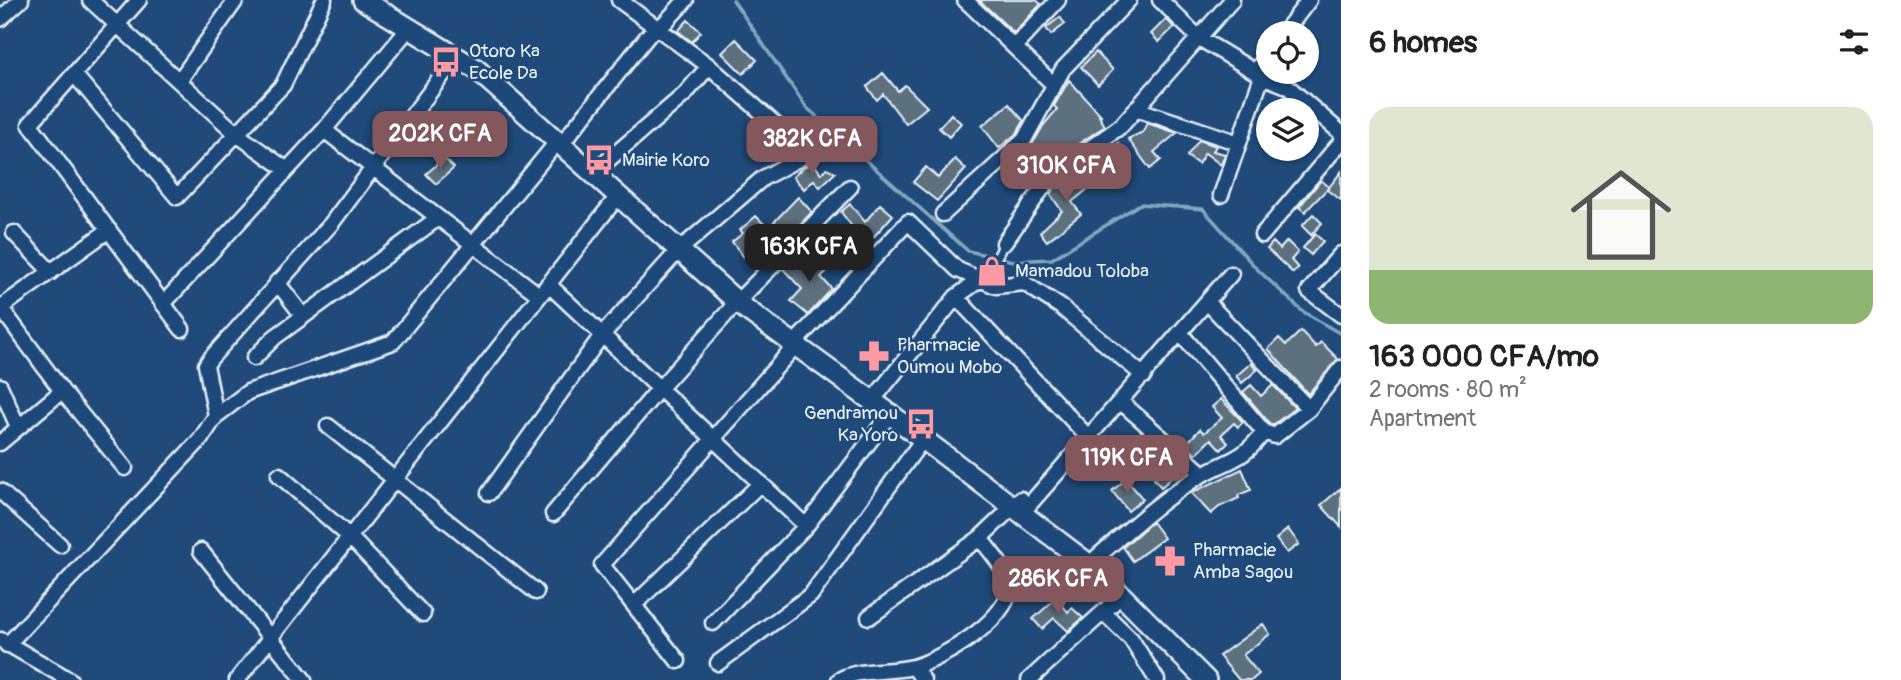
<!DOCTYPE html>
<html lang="en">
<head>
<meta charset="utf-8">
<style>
	body { margin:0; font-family:Pangolin,sans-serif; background:#f6f6f6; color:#202124; height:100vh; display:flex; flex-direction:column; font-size:26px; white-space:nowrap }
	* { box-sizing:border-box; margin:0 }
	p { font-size:23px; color:#757577 }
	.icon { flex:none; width:38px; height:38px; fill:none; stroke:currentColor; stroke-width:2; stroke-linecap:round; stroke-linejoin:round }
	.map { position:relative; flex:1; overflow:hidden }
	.side { display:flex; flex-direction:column; background:#fff; width:560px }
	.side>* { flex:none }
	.tools { position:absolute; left:1256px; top:21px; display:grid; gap:14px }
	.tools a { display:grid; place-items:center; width:63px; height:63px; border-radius:50%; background:#fff; box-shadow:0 2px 5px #0004; font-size:35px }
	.price { position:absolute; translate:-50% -60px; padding:0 16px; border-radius:14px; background:#84575d; color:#fff; font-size:23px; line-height:46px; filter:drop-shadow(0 2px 4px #0008) }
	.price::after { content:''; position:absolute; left:50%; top:42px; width:21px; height:16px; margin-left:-10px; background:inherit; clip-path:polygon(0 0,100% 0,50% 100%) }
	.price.selected { background:#222; color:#fff }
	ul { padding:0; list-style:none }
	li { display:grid; align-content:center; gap:14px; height:371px; padding:0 28px }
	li+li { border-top:2px solid #e0e0e0 }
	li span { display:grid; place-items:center; height:217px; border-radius:21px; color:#555 }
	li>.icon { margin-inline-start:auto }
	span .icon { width:126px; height:126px; fill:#fffc; stroke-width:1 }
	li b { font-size:30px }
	h2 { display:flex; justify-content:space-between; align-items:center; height:84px; padding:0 28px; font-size:30px }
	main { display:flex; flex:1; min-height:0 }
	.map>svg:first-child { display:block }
</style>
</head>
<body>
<main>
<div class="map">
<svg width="1341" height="680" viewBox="0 0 1341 680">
	<rect width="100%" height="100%" fill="#1f4a7a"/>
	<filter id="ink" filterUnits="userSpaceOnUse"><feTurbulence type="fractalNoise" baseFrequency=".0143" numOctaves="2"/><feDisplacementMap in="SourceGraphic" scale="14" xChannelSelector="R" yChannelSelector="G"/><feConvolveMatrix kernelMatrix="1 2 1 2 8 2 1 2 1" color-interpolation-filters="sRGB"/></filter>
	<g filter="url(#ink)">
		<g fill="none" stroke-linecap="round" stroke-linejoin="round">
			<path stroke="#83a8c0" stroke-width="3.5" d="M733 0 806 107 968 251 1013 261 1052 259 1140 204 1203 209 1257 269 1302 311 1341 334"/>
		</g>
		<path fill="#5c707e" stroke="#e8f1f8" stroke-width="2" d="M979 0H1036L1041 4 1014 33Z
			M1060 17 1065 24 1051 35 1046 28Z
			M1166 19 1174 27 1159 42 1151 34Z
			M688 20 701 32 692 42 678 31Z
			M736 39 757 60 743 74 722 53Z
			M1096 52 1113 70 1098 85 1081 67Z
			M883 73 898 91 905 85 927 107 906 124 883 94 877 100 867 87Z
			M1069 80 1101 115 1099 116 1105 126 1053 161 1049 157 1032 187 1025 183 1035 165 1023 154 1032 145 1043 126 1057 109 1054 106Z
			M1009 104 1024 121 1017 133 999 148 982 126Z
			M951 114 961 123 949 137 939 128Z
			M1147 123 1177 133 1154 152 1161 160 1150 169 1128 139 1143 132Z
			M1199 140 1216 146 1213 151 1225 154 1221 165 1205 153 1198 164 1187 156Z
			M1119 143 1128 166 1119 170 1117 167 1105 172 1097 155Z
			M444 158 454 168 436 184 426 174Z
			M955 159 966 169 937 201 913 182 926 167 938 178Z
			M813 162 821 174 827 168 835 173 820 187 814 180 804 189 793 177 802 168Z
			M1077 169 1089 188 1072 202 1081 214 1047 241 1040 232 1062 211 1050 194 1058 183Z
			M1341 172V200L1327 190Z
			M1321 180 1329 187 1305 212 1299 207Z
			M798 197 812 212 783 242 770 226Z
			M850 204 865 222 880 204 893 215 870 241 862 234 860 237 841 212Z
			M1313 214 1322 223 1311 235 1302 226Z
			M756 216 772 232 744 257 732 242 743 233 740 230Z
			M1315 234 1323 241 1311 255 1303 248Z
			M1287 241 1298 252 1291 260 1298 268 1293 273 1267 249 1273 242 1280 249Z
			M818 256 830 268 821 277 832 289 808 315 791 301 802 289 783 269 791 261 799 269 804 265 806 267Z
			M1301 331 1316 347 1321 342 1338 359 1308 394 1268 349 1279 338 1286 345Z
			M1251 363 1257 370 1242 383 1236 376Z
			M1251 385 1261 396 1273 385 1295 408 1273 425 1270 424 1243 392Z
			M1221 399 1243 422 1238 427 1234 423 1221 435 1228 443 1221 450 1211 439 1196 454 1186 444 1200 429 1204 433 1222 418 1212 407Z
			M1173 460 1182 469 1161 487 1154 479Z
			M1242 469 1251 490 1238 495 1239 498 1219 507 1211 514 1191 493Z
			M1126 479 1143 499 1128 511 1112 491Z
			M1341 488V527L1321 505Z
			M1152 522 1164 538 1133 561 1123 547Z
			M1288 529 1299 544 1287 553 1276 539Z
			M1056 598 1068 612 1072 608 1083 618 1068 631 1054 618 1042 629 1033 619Z
			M1263 624 1270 634 1243 655 1259 674 1252 680H1239L1219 656Z"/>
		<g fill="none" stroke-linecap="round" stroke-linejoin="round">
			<g stroke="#e8f1f8" stroke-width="12">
				<path id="service" d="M990 272 1004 243"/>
			</g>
			<g stroke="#e8f1f8" stroke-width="19">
				<path id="minor" d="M90 0 238 135 287 170
					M139 0 30 124 182 329
					M619 0 709 66 776 125
					M965 0 1054 85
					M1160 0 1199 38 1262 76 1287 86 1341 133
					M0 19 21 0
					M659 29 686 0
					M1284 33 1309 0
					M1014 47 1058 0
					M1255 72 1269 54
					M74 74 177 197 283 85 324 0
					M179 81 236 0
					M1136 109 1239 143
					M324 130 539 295
					M567 137 655 27
					M600 167 685 94 709 66
					M1221 195 1262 76
					M943 214 1024 140 1063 69 1129 0
					M14 233 51 272
					M1262 235 1341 142
					M1004 243 1051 176 1121 126 1232 0
					M1341 254 1309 291 1341 315
					M277 282 303 316
					M548 284 806 526
					M956 297 1089 438
					M1207 302 1309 409
					M163 304 324 130 410 27
					M0 308 109 230
					M1 308 62 391 125 468
					M1181 334 1264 432 1275 436 1309 409 1341 368
					M254 358 275 337 438 218
					M0 386 18 427
					M872 401 956 297 990 272
					M1121 402 1203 474
					M216 416 206 365 210 359 331 224 456 57
					M328 426 536 592
					M0 443 62 391
					M279 475 350 537 423 614
					M0 491 60 545
					M489 493 602 335 678 251 763 178 813 151
					M1022 513 1231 274
					M553 514 659 389 737 302 850 187
					M201 551 304 680
					M1097 557C1129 529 1167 495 1203 474 1231 459 1243 460 1264 432
					M634 605 761 483
					M1103 612 1131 639 1157 680
					M869 617 980 538 1021 499
					M713 623 806 526 890 414
					M1 640 70 680
					M7 645 200 440 216 416 248 392 393 342 557 142
					M678 661 602 565 795 346 800 337 908 222 958 270 996 286 1024 283 1061 307 1144 376
					M718 663 811 595 923 439
					M914 667 923 680
					M237 680 618 196
					M839 680C861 668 888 673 913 667 941 660 1021 614 1008 578 1002 564 989 550 980 538
					M1029 680 1122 595"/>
			</g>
			<g stroke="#e8f1f8" stroke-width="24">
				<path id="secondary" d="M363 0 476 69 743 307 890 414 1094 568 1206 680"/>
			</g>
			<use href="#service" stroke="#1f4a7a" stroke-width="7"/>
			<use href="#minor" stroke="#1f4a7a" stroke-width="14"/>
			<use href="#secondary" stroke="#1f4a7a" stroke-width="19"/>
		</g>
	</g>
	<defs>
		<g id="bus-bare" transform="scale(2.415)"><path d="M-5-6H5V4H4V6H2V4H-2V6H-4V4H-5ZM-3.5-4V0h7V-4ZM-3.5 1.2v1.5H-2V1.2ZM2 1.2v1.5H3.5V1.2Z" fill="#ff9aa2" stroke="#1f4a7a" stroke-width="2.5" paint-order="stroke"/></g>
		<g id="shop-bare" transform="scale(2.415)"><path d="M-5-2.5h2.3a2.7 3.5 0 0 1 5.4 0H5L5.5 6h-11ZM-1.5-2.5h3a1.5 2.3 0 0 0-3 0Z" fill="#ff9aa2" stroke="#1f4a7a" stroke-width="2.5" paint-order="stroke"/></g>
		<g id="pharmacy-bare" transform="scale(2.415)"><path d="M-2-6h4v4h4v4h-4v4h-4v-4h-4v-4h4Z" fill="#ff9aa2" stroke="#1f4a7a" stroke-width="2.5" paint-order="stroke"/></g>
	</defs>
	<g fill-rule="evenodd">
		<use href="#bus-bare" x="446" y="62"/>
		<use href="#bus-bare" x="599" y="160"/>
		<use href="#shop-bare" x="992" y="271"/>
		<use href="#pharmacy-bare" x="874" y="356"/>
		<use href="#bus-bare" x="921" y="424"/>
		<use href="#pharmacy-bare" x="1170" y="561"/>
	</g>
	<g text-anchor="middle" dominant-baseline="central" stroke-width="5" stroke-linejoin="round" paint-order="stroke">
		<g font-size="19" fill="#e8f1f8" stroke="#1f4a7a" text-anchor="start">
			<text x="469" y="51">Otoro Ka<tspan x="469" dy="22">Ecole Da</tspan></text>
			<text x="622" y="160">Mairie Koro</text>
			<text x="1015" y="271">Mamadou Toloba</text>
			<text x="897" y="345">Pharmacie<tspan x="897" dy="22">Oumou Mobo</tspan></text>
			<text x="898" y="413" text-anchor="end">Gendramou<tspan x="898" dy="22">Ka Yoro</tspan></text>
			<text x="1193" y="550">Pharmacie<tspan x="1193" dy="22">Amba Sagou</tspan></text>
		</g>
	</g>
</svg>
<div class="tools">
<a><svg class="icon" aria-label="locate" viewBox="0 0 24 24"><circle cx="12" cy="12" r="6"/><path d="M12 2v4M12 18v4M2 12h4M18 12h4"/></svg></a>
<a><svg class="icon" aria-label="layers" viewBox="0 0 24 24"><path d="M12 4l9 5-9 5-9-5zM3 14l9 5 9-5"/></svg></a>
</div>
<b class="price" style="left:440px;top:171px">202K CFA</b>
<b class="price" style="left:812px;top:176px">382K CFA</b>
<b class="price" style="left:1066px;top:203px">310K CFA</b>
<b class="price selected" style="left:809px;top:284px">163K CFA</b>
<b class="price" style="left:1127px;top:495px">119K CFA</b>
<b class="price" style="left:1058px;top:616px">286K CFA</b>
</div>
<section class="side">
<h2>6 homes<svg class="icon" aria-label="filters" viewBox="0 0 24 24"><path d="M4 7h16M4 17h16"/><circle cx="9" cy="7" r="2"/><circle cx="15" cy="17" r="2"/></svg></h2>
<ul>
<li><span style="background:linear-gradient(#dfe7d0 75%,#8fb573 0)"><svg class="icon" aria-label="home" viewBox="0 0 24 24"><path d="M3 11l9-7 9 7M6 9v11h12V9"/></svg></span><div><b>163 000 CFA/mo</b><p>2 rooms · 80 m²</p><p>Apartment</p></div></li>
</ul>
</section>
</main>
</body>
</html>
